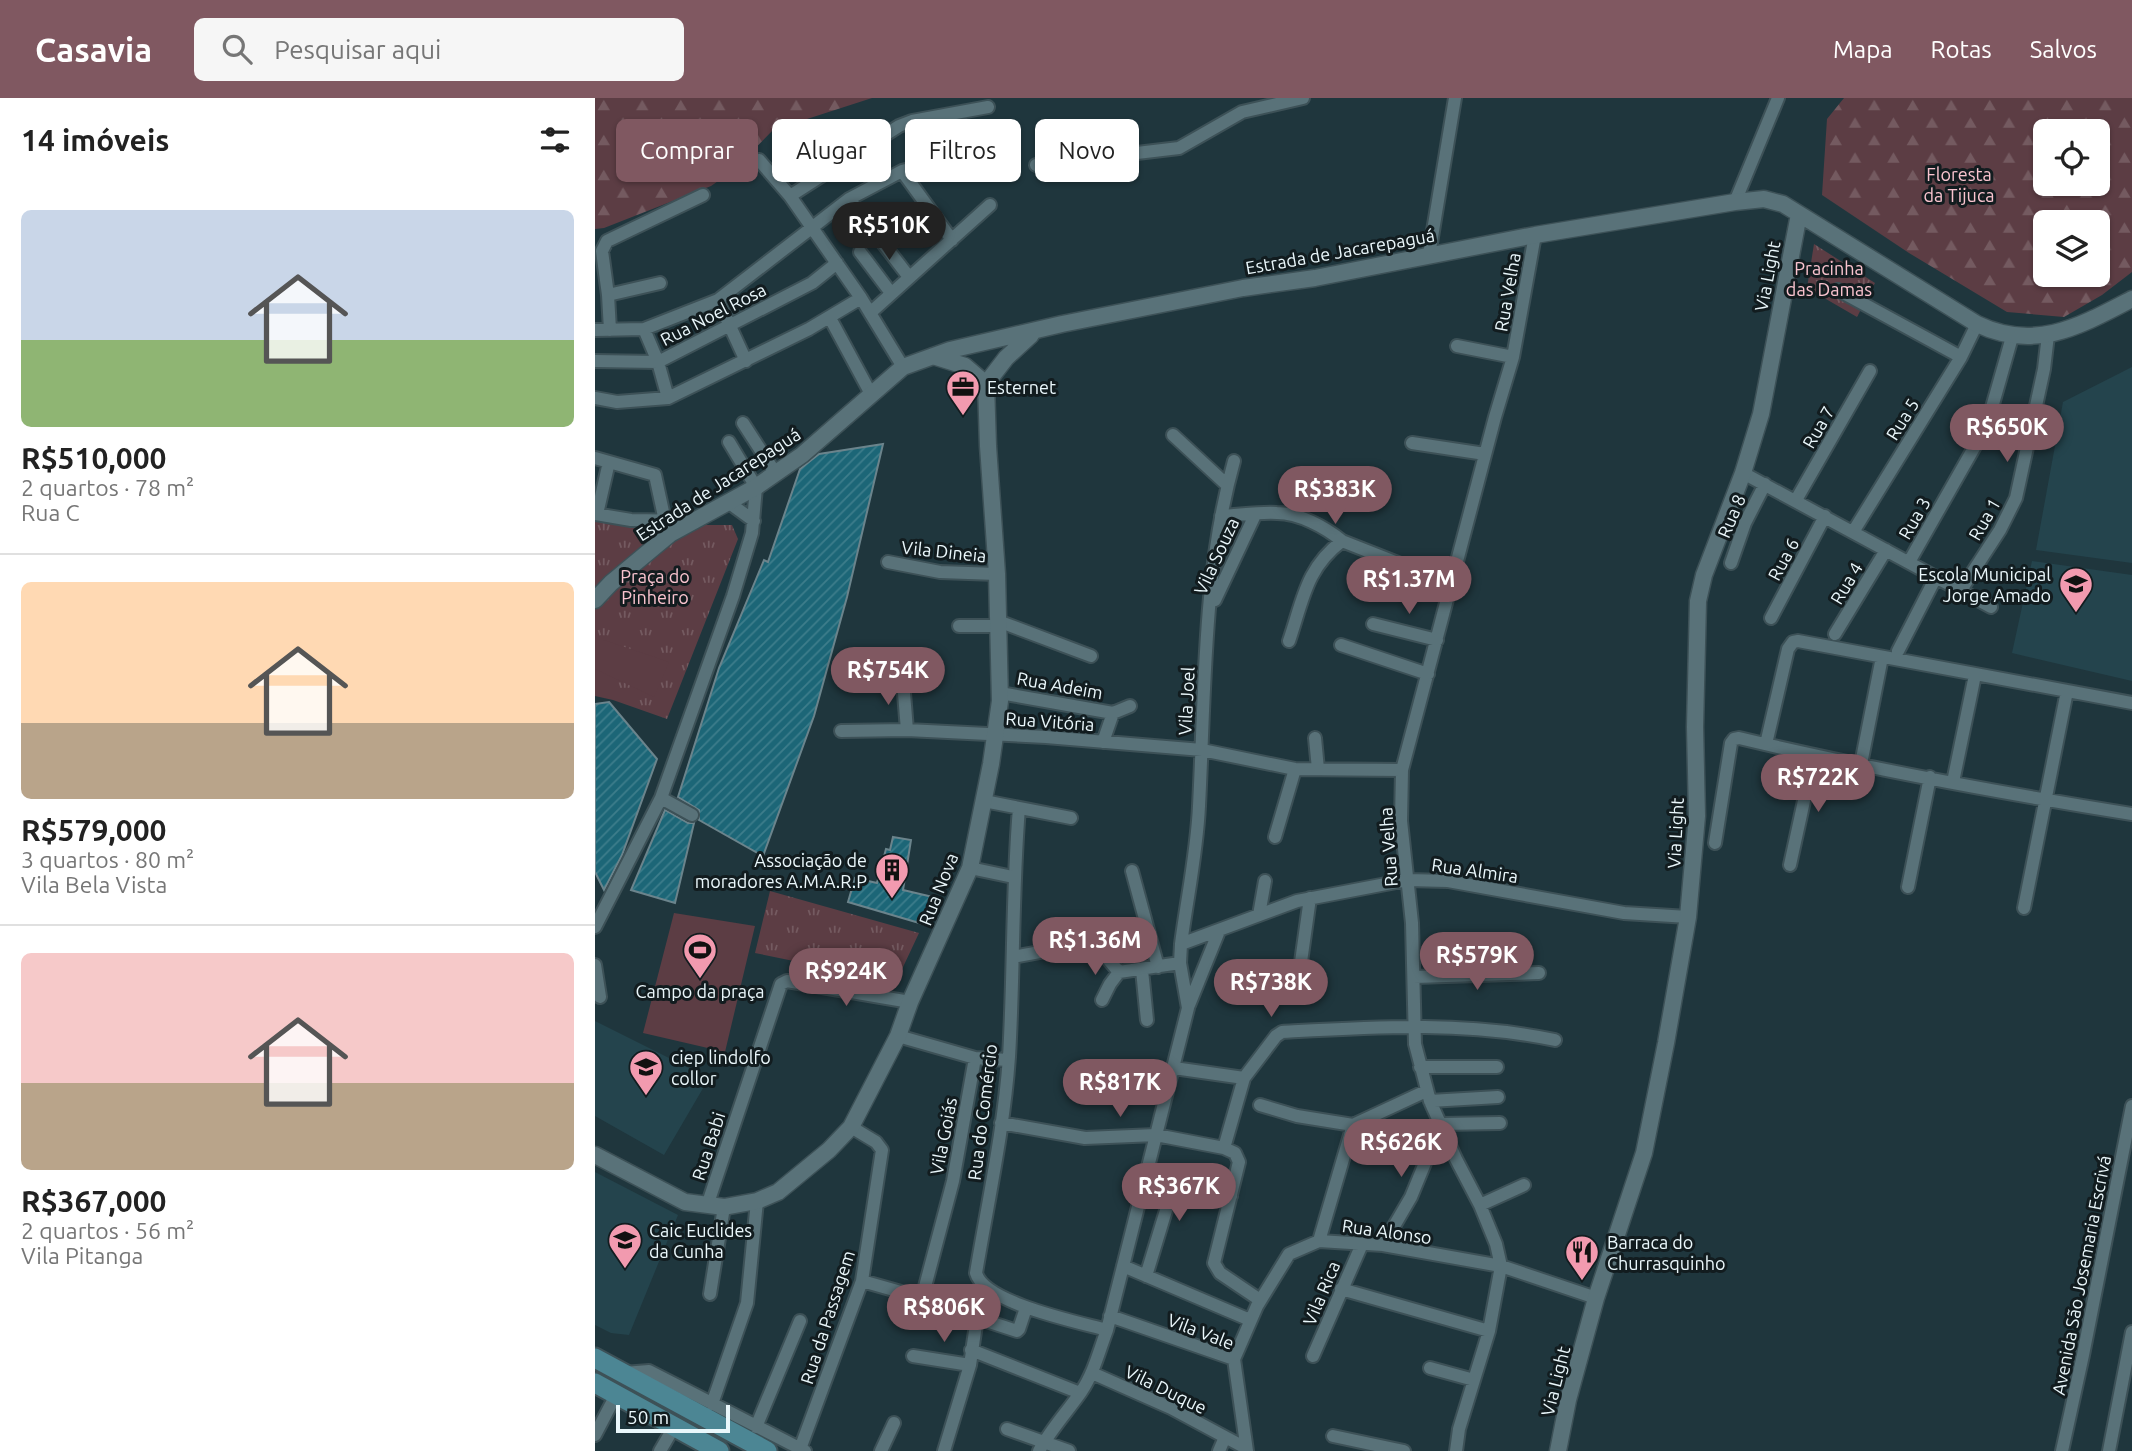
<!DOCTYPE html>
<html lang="pt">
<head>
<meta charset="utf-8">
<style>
	body { margin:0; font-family:Ubuntu,sans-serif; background:#f6f6f6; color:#222; height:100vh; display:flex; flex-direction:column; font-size:26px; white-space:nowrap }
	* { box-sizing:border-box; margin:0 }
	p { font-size:23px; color:#767676 }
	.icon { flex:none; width:38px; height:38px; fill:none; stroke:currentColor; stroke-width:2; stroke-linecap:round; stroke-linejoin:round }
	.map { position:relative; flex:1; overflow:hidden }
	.drawer { display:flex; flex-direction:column; background:#fff; width:595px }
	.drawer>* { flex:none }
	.hud { position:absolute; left:21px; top:21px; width:665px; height:63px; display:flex; gap:14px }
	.buttons { position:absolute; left:1438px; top:21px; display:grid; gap:14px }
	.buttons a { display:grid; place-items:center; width:77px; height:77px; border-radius:10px; background:#fff; box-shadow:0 2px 5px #0004; font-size:35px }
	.scale { position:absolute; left:21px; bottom:18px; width:114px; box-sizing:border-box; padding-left:7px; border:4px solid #eaf7fb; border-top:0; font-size:19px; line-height:24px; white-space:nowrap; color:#eaf7fb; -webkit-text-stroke:5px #121c1f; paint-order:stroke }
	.price { position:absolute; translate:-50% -60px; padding:0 16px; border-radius:24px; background:#805861; color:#fff; font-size:23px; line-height:46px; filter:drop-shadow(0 2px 4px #0008) }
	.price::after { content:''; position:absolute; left:50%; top:42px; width:21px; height:16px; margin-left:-10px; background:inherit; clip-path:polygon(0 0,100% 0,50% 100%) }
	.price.active { background:#222; color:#fff }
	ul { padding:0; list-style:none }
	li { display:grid; align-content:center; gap:14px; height:371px; padding:0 21px }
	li+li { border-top:2px solid #e0e0e0 }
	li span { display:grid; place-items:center; height:217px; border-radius:10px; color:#555 }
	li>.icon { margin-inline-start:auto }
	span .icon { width:126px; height:126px; fill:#fffc; stroke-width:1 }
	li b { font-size:30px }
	h2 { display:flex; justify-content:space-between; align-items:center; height:84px; padding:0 21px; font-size:30px }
	.chip { padding:0 24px; border-radius:10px; background:#fff; box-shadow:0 2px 5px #0004; font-size:24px; line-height:63px }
	.chip.active { background:#805861; color:#fff }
	header { display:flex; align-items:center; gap:42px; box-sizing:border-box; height:98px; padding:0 35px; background:#805861; color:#fff }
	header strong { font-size:33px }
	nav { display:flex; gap:38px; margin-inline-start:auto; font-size:24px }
	.search { width:490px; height:63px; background:#f6f6f6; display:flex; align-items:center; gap:18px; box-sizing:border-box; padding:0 24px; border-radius:10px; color:#767676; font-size:26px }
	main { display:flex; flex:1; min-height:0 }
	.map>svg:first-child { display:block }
</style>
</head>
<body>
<header>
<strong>Casavia</strong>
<div class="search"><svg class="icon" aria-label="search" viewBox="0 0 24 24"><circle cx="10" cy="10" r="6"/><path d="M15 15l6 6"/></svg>Pesquisar aqui</div>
<nav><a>Mapa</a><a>Rotas</a><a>Salvos</a></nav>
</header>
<main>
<section class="drawer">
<h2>14 imóveis<svg class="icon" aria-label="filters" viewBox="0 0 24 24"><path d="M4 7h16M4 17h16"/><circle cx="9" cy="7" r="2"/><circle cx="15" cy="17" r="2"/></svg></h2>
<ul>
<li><span style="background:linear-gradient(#c9d6e8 60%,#8fb573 0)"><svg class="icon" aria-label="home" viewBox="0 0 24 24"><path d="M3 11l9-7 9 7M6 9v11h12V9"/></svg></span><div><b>R$510,000</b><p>2 quartos · 78 m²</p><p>Rua C</p></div></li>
<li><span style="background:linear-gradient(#ffd9b3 65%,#b9a48a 0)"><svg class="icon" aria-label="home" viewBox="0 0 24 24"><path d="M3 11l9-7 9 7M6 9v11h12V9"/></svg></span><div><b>R$579,000</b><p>3 quartos · 80 m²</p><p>Vila Bela Vista</p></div></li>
<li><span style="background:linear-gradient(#f6c9c9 60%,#b9a48a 0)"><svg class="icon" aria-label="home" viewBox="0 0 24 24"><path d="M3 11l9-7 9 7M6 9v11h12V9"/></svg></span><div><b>R$367,000</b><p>2 quartos · 56 m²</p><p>Vila Pitanga</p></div></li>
</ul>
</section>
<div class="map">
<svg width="1537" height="1353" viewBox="0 0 1537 1353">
	<defs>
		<pattern id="grass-tufts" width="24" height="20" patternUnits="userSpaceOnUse" patternTransform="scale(1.75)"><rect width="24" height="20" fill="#5c3d44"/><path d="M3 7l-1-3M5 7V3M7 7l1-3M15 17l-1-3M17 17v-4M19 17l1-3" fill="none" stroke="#745a60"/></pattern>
		<pattern id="forest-firs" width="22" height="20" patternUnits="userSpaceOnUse" patternTransform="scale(1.75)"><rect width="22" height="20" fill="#5c3d44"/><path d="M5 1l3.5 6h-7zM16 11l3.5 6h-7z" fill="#745a60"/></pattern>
		<pattern id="building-hatch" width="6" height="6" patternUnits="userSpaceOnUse" patternTransform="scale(1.75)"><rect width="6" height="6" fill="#1c6677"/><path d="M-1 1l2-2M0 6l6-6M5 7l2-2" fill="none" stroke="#3d7d8b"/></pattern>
	</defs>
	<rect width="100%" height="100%" fill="#1f363d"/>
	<path fill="#24444d" d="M1537 269V465L1441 452 1468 304Z
		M1437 463 1537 477V583L1417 555Z
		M0 923 114 980 69 1057 0 1018Z
		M0 1074 83 1117 34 1237 16 1235 0 1227Z"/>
	<path fill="url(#grass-tufts)" d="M1219 146 1280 185 1262 219 1212 190Z
		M0 422 40 427H137L143 441 72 621 18 602 0 598Z
		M175 793 324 835 301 884 160 855Z"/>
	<path fill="url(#forest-firs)" fill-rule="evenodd" d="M0 0H277L178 32 139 72 116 88 9 130 0 131Z
		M1249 0H1537V174L1507 197 1469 219 1412 214 1314 155 1227 97 1232 21ZM1451 33H1503V86H1451ZM1451 124H1503V177H1451Z"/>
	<path fill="#5c3d44" d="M9 542 74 564 59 599 0 571V553Z
		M79 815 160 828 130 954 48 935Z"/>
	<path fill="url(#building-hatch)" stroke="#6b848c" stroke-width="2" d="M288 346 252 499 219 618 168 758 104 722V712L83 699 124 570 169 462 173 464 205 371 224 356Z
		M14 604 62 661 27 757 9 792 0 774V606Z
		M70 712 93 725H99L80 805 36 792Z
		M298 739 316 742 308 792 342 800 331 827 253 804 260 780 282 785 291 751 295 752Z"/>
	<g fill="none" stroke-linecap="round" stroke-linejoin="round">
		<g stroke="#3d5157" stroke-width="16">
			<path id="minor" d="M164 62 195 98
				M441 67 584 50 647 14 708 0
				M307 73 357 142
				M254 101 314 179
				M1140 104 1183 0
				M265 154 296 195
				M834 157 860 0
				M1243 192 1366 259
				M13 197 7 153 12 143 108 97
				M123 202 151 263
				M275 215 395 107
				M235 220 276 296
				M49 231 63 264 73 300
				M0 232 49 231 123 202 254 101 307 73 390 51
				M15 232 13 197 65 185
				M862 248 918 259
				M0 263 63 264 217 185 242 165
				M308 269 266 200 195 98 304 28 317 23 393 9
				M0 300 22 304 73 300 214 231 266 200
				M148 325 181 376
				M578 337 632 387
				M817 345 890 356
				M0 360 60 377 70 423
				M1148 375 1396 509
				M1201 402 1275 273
				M133 404 159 423
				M0 416 36 422 98 423
				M2 416 14 364
				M626 418C645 417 664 414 682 415 704 415 730 429 747 443
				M1258 434 1366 259 1382 226
				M293 464 345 474 402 476
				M1314 464 1392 327 1417 239
				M1136 465 1150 425 1170 386
				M1366 492 1405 432 1421 400 1449 271 1453 237
				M620 502 660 417
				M1176 520 1230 418
				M403 523 496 558
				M778 526 842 542
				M364 528H403
				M1240 536 1291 452
				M694 543C708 502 711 470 747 443L856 486
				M746 547 833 576
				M1303 553 1341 479
				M308 583 312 632
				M405 595 518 615 535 608
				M246 633 312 632 451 639 607 652 700 671 807 672
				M720 640 723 671
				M508 644 518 615
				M1171 646 1193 551 1198 544 1203 543 1537 605
				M1266 666 1287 559
				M1358 684 1380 577
				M66 700 97 717
				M389 703 476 720
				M424 710C417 793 419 876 414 959 409 1031 393 1103 381 1175 389 1205 483 1224 512 1232
				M680 739 700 671
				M1120 745 1136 645 1139 641 1144 640C1274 671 1406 695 1537 716
				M1195 767 1219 657
				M375 770 418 779
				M537 773 563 869
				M1313 789 1335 679
				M1429 810 1472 593
				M664 817 670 783
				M0 829 66 700 138 498 157 435 161 389 134 344
				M586 846 702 803 812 782 853 783 1029 815 1093 819
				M418 859 494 845 500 846 524 874 585 865
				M706 864 715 800
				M0 867 5 899
				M547 872 552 922
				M819 879 944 875
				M507 902 515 886 524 874
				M594 907 624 833
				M303 938 380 960 358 1083 327 1200
				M380 960 413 962
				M825 969H902
				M579 970 649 980
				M835 1003 903 999
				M665 1007 702 1018 758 1027 831 993
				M406 1025 490 1040 561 1037 629 1050 640 1055 644 1064 619 1165 625 1175 665 1202
				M629 1050 649 980 681 938 687 934C779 929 869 923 960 942
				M547 1092 576 1096
				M885 1107 929 1087
				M112 1108 186 886 192 883 315 904
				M724 1143 758 1027
				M788 1147 816 1099 846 1026 905 1025
				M528 1168 655 1222
				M551 1178 576 1096 602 1088 636 1098
				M267 1183 327 1200 382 1220
				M746 1191 894 1233
				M115 1196 129 1109
				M515 1218 639 1261
				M376 1252 485 1295
				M318 1258 375 1267
				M718 1258 767 1146
				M639 1261 662 1208 694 1156 724 1143 788 1147 906 1168 1001 1200
				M639 1261 652 1353
				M835 1270 879 1282
				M29 1275 54 1273 210 1353
				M497 1275 576 1310 630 1339
				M117 1306 152 1205 162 1103
				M161 1329 205 1223
				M412 1331 474 1353
				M0 1337 21 1297
				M738 1338 809 1353
				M205 1351 267 1183 287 1052 281 1044 256 1029
				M65 1353 79 1329
				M286 1353 299 1325
				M349 1353 375 1267 382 1220 422 1233 424 1231 431 1210
				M444 1353C456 1331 472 1314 486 1294 499 1275 504 1253 512 1232L593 910 585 865 586 846C592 800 602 754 604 708 610 593 608 474 639 363
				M624 1353 630 1339 651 1350
				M861 1353 864 1331 894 1233 906 1168 901 1146 885 1107 861 1061 835 1003 820 946 817 825 806 723 807 672 900 319 918 259 940 137
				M1467 1353 1488 1257 1537 1008
				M1514 1353 1537 1234"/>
		</g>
		<g stroke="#3d5157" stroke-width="19">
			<path id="tertiary" d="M338 258 370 268 391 286
				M0 502 16 485 75 436 161 389 207 357 308 269 355 252 467 226 648 190 720 180 940 137 1140 104 1169 101 1188 106 1382 226C1440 254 1485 228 1537 201
				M0 1057 90 1104 129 1109 162 1103 183 1094 234 1052 256 1029 303 938 315 904 375 770 396 666 405 603 402 476 393 348 391 286 411 260 436 237
				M963 1353 973 1302 1001 1200 1049 1055 1071 945 1093 819 1102 718 1100 629 1103 503 1109 477 1148 375 1166 316 1204 116"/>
		</g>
		<g stroke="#3d5157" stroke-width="23">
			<path id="secondary" d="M0 1260 172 1353
				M0 1285 124 1353"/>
		</g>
		<use href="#minor" stroke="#597279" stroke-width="12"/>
		<use href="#tertiary" stroke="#597279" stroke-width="16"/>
		<use href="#secondary" stroke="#4c8694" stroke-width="19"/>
	</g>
	<defs>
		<g id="office-pin" transform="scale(1.75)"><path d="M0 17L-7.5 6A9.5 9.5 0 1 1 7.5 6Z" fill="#f29aaf" stroke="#121c1f"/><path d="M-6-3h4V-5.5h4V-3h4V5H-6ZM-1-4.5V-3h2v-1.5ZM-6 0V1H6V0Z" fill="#111"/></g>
		<g id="school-pin" transform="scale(1.75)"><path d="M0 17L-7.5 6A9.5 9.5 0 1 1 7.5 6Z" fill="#f29aaf" stroke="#121c1f"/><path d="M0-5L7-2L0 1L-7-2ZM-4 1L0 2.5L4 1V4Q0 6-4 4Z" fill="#111"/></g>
		<g id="building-pin" transform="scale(1.75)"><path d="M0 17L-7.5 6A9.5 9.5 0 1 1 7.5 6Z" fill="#f29aaf" stroke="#121c1f"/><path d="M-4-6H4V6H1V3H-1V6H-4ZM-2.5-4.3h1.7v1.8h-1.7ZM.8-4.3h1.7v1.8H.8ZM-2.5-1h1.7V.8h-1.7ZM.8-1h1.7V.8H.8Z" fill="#111"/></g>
		<g id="stadium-pin" transform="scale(1.75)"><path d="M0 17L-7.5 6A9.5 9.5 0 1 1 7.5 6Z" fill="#f29aaf" stroke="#121c1f"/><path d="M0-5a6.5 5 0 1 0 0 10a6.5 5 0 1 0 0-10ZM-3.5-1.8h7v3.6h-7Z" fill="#111"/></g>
		<g id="restaurant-pin" transform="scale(1.75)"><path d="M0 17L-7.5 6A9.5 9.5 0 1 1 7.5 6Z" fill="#f29aaf" stroke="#121c1f"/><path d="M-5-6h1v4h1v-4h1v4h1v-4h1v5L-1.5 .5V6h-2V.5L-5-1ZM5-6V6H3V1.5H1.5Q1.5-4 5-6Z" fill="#111"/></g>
	</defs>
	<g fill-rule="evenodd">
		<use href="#office-pin" x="368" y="289"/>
		<use href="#school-pin" x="1481" y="486"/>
		<use href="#building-pin" x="297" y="772"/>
		<use href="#stadium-pin" x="105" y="852"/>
		<use href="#school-pin" x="51" y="969"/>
		<use href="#school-pin" x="30" y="1142"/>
		<use href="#restaurant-pin" x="987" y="1154"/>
	</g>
	<g text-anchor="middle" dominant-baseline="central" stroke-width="6" stroke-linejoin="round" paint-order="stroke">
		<g font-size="18" fill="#fac4cf" stroke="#121c1f">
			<text x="1364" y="76">Floresta<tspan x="1364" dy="21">da Tijuca</tspan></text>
			<text x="1234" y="170">Pracinha<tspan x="1234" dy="21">das Damas</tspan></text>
			<text x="60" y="478">Praça do<tspan x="60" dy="21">Pinheiro</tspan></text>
		</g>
		<g font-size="18" fill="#eaf7fb" stroke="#121c1f">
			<text transform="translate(745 153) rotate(-10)">Estrada de Jacarepaguá</text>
			<text transform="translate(1172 178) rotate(-79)">Via Light</text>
			<text transform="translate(912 194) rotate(-80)">Rua Velha</text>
			<text transform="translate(118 216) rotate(-27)">Rua Noel Rosa</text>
			<text transform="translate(1307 321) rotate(-58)">Rua 5</text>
			<text transform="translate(1223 329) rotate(-60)">Rua 7</text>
			<text transform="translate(123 386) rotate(-33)">Estrada de Jacarepaguá</text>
			<text transform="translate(1136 418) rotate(-67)">Rua 8</text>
			<text transform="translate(1319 420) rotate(-60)">Rua 3</text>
			<text transform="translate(1389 421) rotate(-60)">Rua 1</text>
			<text transform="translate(349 453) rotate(6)">Vila Dineia</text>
			<text transform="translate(621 458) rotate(-65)">Vila Souza</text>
			<text transform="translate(1188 461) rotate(-62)">Rua 6</text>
			<text transform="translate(1251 485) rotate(-59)">Rua 4</text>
			<text transform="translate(465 587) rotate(10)">Rua Adeim</text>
			<text transform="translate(591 603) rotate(-87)">Vila Joel</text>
			<text transform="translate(455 623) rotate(4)">Rua Vitória</text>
			<text transform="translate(1080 735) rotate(-87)">Via Light</text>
			<text transform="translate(793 749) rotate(-94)">Rua Velha</text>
			<text transform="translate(880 772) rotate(8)">Rua Almira</text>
			<text transform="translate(343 791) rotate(-68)">Rua Nova</text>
			<text transform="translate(387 1014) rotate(-83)">Rua do Comércio</text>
			<text transform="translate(348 1038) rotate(-79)">Vila Goiás</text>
			<text transform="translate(113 1048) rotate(-72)">Rua Babi</text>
			<text transform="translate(792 1133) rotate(8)">Rua Alonso</text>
			<text transform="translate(1486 1177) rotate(-79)">Avenida São Josemaria Escrivá</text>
			<text transform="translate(726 1195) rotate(-67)">Vila Rica</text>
			<text transform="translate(232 1219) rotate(-72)">Rua da Passagem</text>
			<text transform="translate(606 1233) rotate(21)">Vila Vale</text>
			<text transform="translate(960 1283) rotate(-76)">Via Light</text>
			<text transform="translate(571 1291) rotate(26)">Vila Duque</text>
		</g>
		<g font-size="18" fill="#eaf7fb" stroke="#121c1f" text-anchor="start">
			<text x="392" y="289">Esternet</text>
			<text x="1456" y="476" text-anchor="end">Escola Municipal<tspan x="1456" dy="21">Jorge Amado</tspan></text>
			<text x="272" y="762" text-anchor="end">Associação de<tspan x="272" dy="21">moradores A.M.A.R.P</tspan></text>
			<text x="105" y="893" text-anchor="middle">Campo da praça</text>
			<text x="76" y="959">ciep lindolfo<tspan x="76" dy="21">collor</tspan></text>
			<text x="54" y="1132">Caic Euclides<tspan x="54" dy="21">da Cunha</tspan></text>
			<text x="1012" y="1144">Barraca do<tspan x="1012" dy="21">Churrasquinho</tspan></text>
		</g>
	</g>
</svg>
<div class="buttons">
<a><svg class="icon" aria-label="locate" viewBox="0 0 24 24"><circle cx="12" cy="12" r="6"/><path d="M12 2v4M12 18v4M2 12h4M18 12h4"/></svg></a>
<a><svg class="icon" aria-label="layers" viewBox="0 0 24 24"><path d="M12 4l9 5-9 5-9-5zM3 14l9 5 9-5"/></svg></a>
</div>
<div class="scale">50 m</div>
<b class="price active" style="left:294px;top:164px">R$510K</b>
<b class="price" style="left:1412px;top:366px">R$650K</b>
<b class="price" style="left:740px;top:428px">R$383K</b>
<b class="price" style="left:814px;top:518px">R$1.37M</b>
<b class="price" style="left:293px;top:609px">R$754K</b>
<b class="price" style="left:1223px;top:716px">R$722K</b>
<b class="price" style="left:500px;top:879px">R$1.36M</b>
<b class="price" style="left:882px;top:894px">R$579K</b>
<b class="price" style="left:251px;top:910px">R$924K</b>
<b class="price" style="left:676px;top:921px">R$738K</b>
<b class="price" style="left:525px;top:1021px">R$817K</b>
<b class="price" style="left:806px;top:1081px">R$626K</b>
<b class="price" style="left:584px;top:1125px">R$367K</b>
<b class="price" style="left:349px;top:1246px">R$806K</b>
<div class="hud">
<a class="chip active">Comprar</a>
<a class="chip">Alugar</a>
<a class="chip">Filtros</a>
<a class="chip">Novo</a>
</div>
</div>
</main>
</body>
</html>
